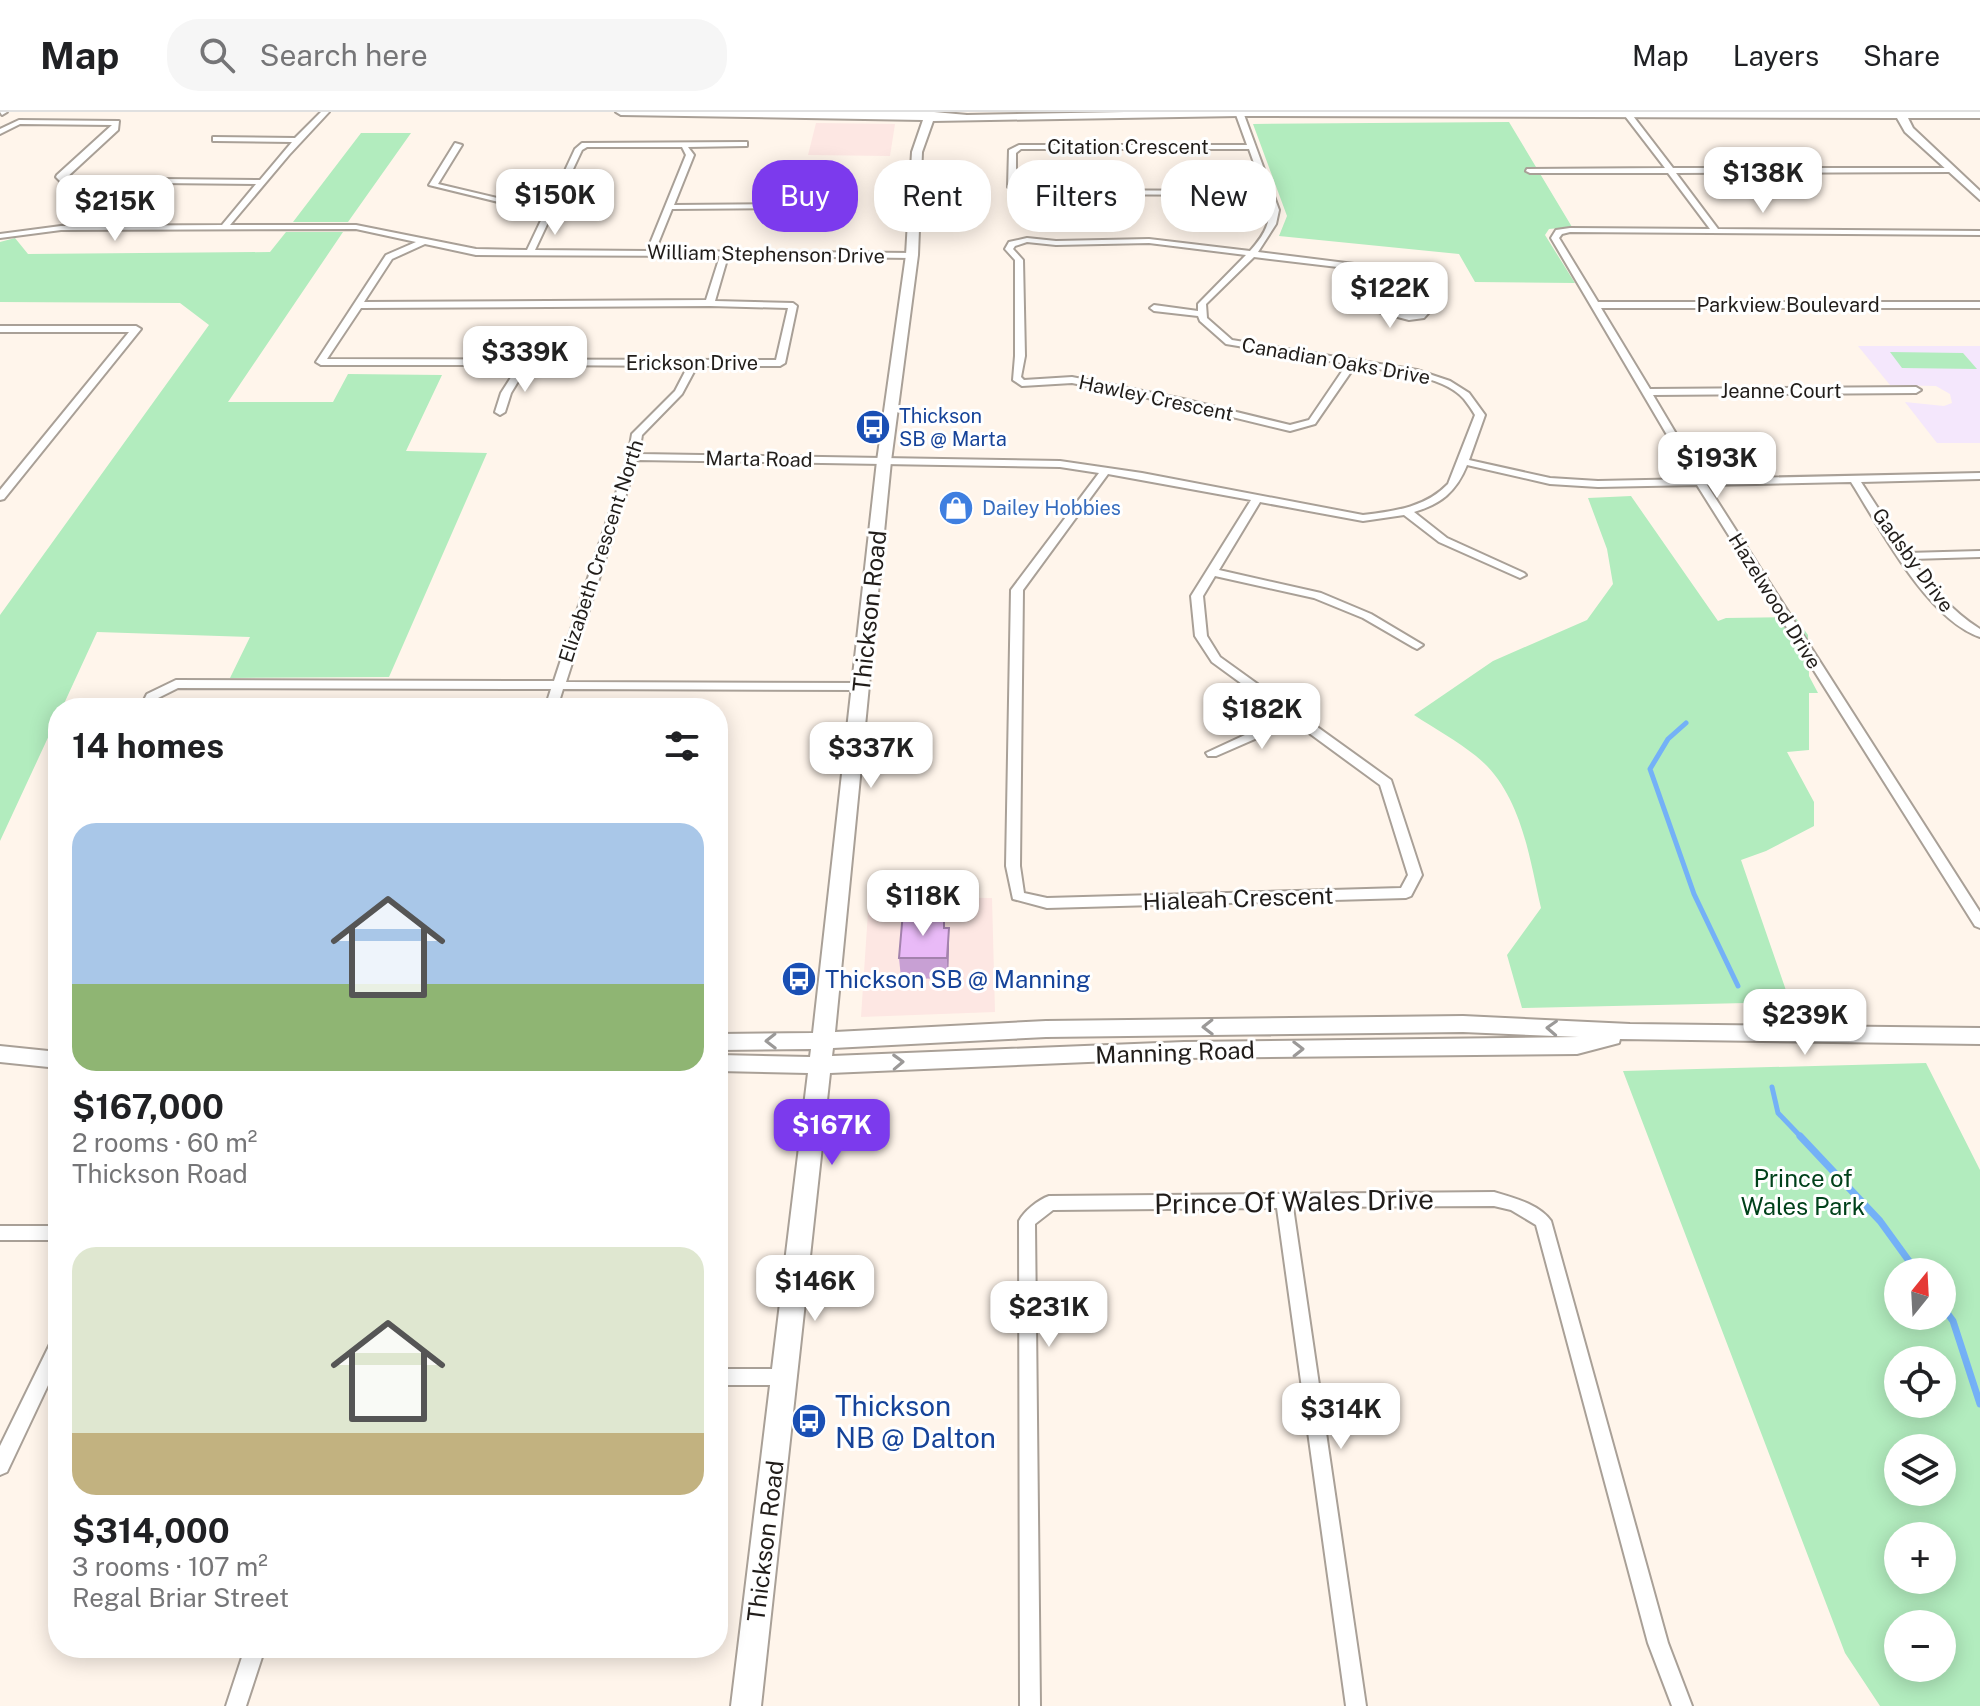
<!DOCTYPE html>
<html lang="en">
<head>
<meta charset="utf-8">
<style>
	body { margin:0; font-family:"Public Sans",sans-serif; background:#f6f6f6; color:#202124; height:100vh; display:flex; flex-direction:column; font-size:30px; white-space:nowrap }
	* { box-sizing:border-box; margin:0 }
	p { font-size:26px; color:#757577 }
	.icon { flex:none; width:44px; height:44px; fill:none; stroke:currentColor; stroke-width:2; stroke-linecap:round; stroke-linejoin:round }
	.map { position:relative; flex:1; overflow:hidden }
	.sheet { position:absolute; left:48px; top:586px; width:680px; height:960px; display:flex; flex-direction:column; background:#fff; border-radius:32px; box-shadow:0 4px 20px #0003 }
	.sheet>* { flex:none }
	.top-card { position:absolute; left:752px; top:48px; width:760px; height:72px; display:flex; gap:16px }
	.needle { width:52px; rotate:18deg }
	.tools { position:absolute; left:1884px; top:1146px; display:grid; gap:16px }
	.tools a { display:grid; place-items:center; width:72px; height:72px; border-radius:50%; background:#fff; box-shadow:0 4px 20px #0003; font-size:40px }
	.price { position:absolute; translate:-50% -68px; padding:0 18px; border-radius:16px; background:#fff; color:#222; font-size:26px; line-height:52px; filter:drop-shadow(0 2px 4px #0008) }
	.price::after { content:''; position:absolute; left:50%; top:48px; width:24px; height:18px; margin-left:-12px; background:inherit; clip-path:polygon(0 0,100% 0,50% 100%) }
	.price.active { background:#7c3aed; color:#fff }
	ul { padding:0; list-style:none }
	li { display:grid; align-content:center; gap:16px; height:424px; padding:0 24px }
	li span { display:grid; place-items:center; height:248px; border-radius:24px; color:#555 }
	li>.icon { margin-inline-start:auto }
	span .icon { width:144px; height:144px; fill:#fffc; stroke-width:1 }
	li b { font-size:34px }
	h2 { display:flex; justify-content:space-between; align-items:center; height:96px; padding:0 24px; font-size:34px }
	.tag { padding:0 28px; border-radius:32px; background:#fff; box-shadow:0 4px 20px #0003; font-size:28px; line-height:72px }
	.tag.active { background:#7c3aed; color:#fff }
	header { display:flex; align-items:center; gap:48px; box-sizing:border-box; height:112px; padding:0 40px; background:#fff; border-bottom:2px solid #e0e0e0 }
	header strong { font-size:38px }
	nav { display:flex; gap:44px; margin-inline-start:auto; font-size:28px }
	.search { width:560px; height:72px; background:#f6f6f6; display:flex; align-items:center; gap:20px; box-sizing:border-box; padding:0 28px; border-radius:32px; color:#757577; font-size:30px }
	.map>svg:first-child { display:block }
</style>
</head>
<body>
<header>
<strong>Map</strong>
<div class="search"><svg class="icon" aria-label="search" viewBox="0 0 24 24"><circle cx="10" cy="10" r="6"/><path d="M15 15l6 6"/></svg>Search here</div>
<nav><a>Map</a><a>Layers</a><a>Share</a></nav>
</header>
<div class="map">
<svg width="1980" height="1594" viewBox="0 0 1980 1594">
	<rect width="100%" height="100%" fill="#fff5eb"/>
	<path fill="#fde7e3" d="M816 11 895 12 890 44 808 43Z
		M869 785 992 786 995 900 861 905Z"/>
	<path fill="#f4e7fc" d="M1858 234H1980V331H1937L1905 290 1944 294 1952 291 1950 282 1936 274 1890 273Z"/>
	<path fill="#b2ecbe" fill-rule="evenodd" d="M1509 10 1572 115 1549 117 1545 123 1575 171 1475 170 1459 142 1279 124 1287 104 1253 12Z
		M361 21H411L348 110H293Z
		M286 120H343L228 290H333L348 262 442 263 406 339 487 341 389 565 230 566 250 525 97 520 62 596H58V604L0 729V503L209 213 180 191 0 190V130L15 126 28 142 270 140Z
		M1890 240 1963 241 1977 257 1902 256Z
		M1631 384 1718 509 1726 506 1795 505 1808 523 1809 564 1818 581H1809V638L1787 640 1814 690V714L1766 739 1741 748 1790 890 1522 896 1507 843 1541 796C1529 744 1521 680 1476 644 1457 629 1434 616 1414 603L1493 549 1587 508 1613 472 1607 437 1588 386Z
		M1926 951 1980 1058V1594H1880L1845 1541 1623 959ZM1898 1160H1942V1204H1898ZM1898 1248H1942V1292H1898ZM1898 1336H1942V1380H1898ZM1898 1424H1942V1468H1898ZM1898 1512H1942V1556H1898Z"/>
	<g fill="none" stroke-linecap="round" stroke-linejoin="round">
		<path stroke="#74b1f7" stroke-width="5" d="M1686 611 1668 627 1650 657 1694 782 1738 874
			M1772 975 1778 1001 1802 1026"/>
		<path stroke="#74b1f7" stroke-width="7" d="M1800 1024 1880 1109 1917 1160
			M1942 1194 1953 1209 1980 1292"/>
		<g stroke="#a9a097" stroke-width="4">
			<path id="street" d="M321 0H329L289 43 230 113H356L476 137 527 138 546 98H531L429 73 455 31 462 33 438 72 531 94 549 93 575 37 582 31 744 30H747V34L688 35 694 43 674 93 804 92 811 88 810 66 814 64 818 66V91L805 96 672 97 655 139 915 141 916 143 912 146 728 144 715 189 793 191 797 194 785 251 780 254H697L682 282 642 323 639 342 1060 349 1142 361 1363 403C1394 399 1425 396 1448 372L1475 303C1472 298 1468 292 1464 287 1442 262 1387 259 1355 254L1315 312 1290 319 1183 293 1072 271 1022 274 1013 268 1015 244V148L1005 137 1009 130 1027 126 1056 129 1149 127 1250 139C1266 121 1274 107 1266 83L1026 82 1008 75 1009 38 1019 33H1247L1235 0H1243L1279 98 1276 112 1258 140 1402 158 1411 162 1422 180 1419 191 1433 196 1424 206 1409 208 1375 199V195L1387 186 1411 190 1414 180 1405 166 1397 162 1254 145 1206 192 1207 206 1232 228 1417 258 1450 269 1469 281 1485 303 1469 348 1550 366 1598 369 1693 367 1551 126 1556 118 1570 116 1710 117 1668 61H1530L1526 59 1527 57 1665 56 1622 0H1630L1673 56H1953V60H1950L1676 61 1718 117 1980 119V123L1570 120 1562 122 1559 126 1598 190H1980V196H1601L1650 277 1916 275 1921 278 1916 281 1653 283 1703 367 1980 361V367L1861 370 1907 441 1980 439V445L1911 447C1931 474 1951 499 1980 517V525C1927 507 1880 416 1851 370L1707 373 1980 800V816L1975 814 1697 373 1598 375 1550 372 1467 353C1456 380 1441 392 1414 400L1447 426 1524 461 1526 463 1520 466 1439 430 1404 403 1363 409 1260 390 1219 458 1321 481 1371 502 1423 533 1417 537 1413 535 1363 506 1314 486 1215 464 1203 484 1207 524 1220 545 1391 668 1422 763 1411 784 1406 786 1047 796 1013 787 1006 754 1011 478 1099 361 1060 355 637 348 566 570 865 571 867 574 865 577 861 578 563 577 557 596H545L551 577 178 576 156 587 152 596H140L147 582 176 568 554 569 628 345 632 322 675 279 688 254 528 253 511 281 505 300 500 303 495 300 501 281 519 253H321L316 250 386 143 416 130 356 117 61 118 0 126V122L61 114 222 113 256 72 61 70 56 65 57 63 112 13 20 12 0 22V17L19 8 119 9 118 18 66 66 260 68 292 30 216 29H213V25L295 26ZM587 35H682L686 43 647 139 535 138 582 38ZM1021 37H1249L1264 79 1027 78 1016 74V41ZM1027 130 1056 133 1149 131 1246 143 1198 192V199L1154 193 1150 196 1154 199 1198 204 1200 209 1226 232 1347 252 1309 308 1290 313 1183 287 1072 265 1024 268 1021 265 1025 244 1023 148 1013 137 1015 134ZM425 132 476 143 720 144 706 188 364 190 392 147ZM1392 191 1423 197 1418 202H1409L1385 196ZM710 194 788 196 776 248 327 247 361 196ZM1108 362 1251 388 1191 484 1195 524 1212 550 1286 604 1206 641 1208 644H1216L1294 610 1380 673 1408 763 1401 776 1047 786 1024 781 1020 754 1023 478Z
				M0 214H136L141 217 4 387 0 388V378L129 220H0Z
				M1494 1080C1514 1086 1539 1092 1551 1109L1668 1531 1692 1594H1672L1648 1531 1536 1113 1511 1098 1494 1094 1293 1095 1366 1594H1346L1277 1096 1053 1098 1035 1112 1040 1594H1020L1019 1109C1024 1099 1038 1088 1049 1084Z
				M0 1114H58V1128H0Z
				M58 1225V1252L7 1360 0 1363V1334L52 1228Z
				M718 1257H784L790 1259 793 1265 790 1271 784 1273H718Z
				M245 1536H265L246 1594H226Z"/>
		</g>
		<g stroke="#a9a097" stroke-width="4">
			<path id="secondary" d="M0 0H7L2 3Z
				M616 0H934L967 3 1125 0H1980V6H1908L1913 16 1980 79V88L1905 20 1897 6 1239 4 933 9 922 40 918 143 891 349 835 920 1046 909 1463 904 1630 912 1980 916V932L1620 927 1619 931 1577 942 1184 946 830 961 761 1594H731L808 961 718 959V943L810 945 811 937 718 938V922L813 921 877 349 906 143 912 40 923 8 621 3ZM1463 920 1579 925 1184 930 832 944 833 936 1046 925Z
				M0 934 58 940V956L0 950Z"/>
		</g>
		<use href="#street" fill="#fff" fill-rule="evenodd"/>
		<use href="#secondary" fill="#fff" fill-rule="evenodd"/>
	</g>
	<path fill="#c8a0d4" d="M917 800V806L945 816H949L948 867 901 866 899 846Z"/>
	<path fill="#a382ad" d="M949 816V837L948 867 947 846Z"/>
	<path fill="#e9baf7" stroke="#a382ad" stroke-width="2" d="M903 800H917L916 806 944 807V816H949L947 846H899Z"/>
	<defs><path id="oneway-chevron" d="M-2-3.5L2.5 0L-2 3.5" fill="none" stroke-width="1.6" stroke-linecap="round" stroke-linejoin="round" transform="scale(2)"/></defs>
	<g stroke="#9b9998">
		<use href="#oneway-chevron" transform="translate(1208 915) rotate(179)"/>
		<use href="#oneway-chevron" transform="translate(1552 916) rotate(-177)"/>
		<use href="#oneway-chevron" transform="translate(771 929) rotate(179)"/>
		<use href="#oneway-chevron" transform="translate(1298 937) rotate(-1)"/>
		<use href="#oneway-chevron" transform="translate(898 950) rotate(-2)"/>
	</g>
	<defs>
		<g id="bus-disc" transform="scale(1.8)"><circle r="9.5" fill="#1a4fb4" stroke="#fff"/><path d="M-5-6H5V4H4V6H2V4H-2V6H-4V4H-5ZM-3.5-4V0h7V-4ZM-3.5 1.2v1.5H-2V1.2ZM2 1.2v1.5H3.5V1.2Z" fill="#fff"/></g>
		<g id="shop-disc" transform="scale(1.8)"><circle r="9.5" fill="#3f7fe0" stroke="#fff"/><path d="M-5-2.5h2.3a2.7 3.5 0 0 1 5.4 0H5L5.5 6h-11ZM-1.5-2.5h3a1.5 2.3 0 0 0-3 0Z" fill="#fff"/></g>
	</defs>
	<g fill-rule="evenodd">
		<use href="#bus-disc" x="873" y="315"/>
		<use href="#shop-disc" x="956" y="396"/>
		<use href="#bus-disc" x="799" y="867"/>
		<use href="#bus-disc" x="809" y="1309"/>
	</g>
	<g text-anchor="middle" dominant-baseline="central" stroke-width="6" stroke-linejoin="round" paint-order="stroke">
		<g font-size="20" fill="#211d1a" stroke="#fff">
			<text x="1128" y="35">Citation Crescent</text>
			<text transform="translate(766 142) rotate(1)">William Stephenson Drive</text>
			<text x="1788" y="193">Parkview Boulevard</text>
			<text transform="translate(1336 249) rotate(10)">Canadian Oaks Drive</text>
			<text x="692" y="251">Erickson Drive</text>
			<text x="1781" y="279">Jeanne Court</text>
			<text transform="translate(1156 286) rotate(12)">Hawley Crescent</text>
			<text transform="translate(759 347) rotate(1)">Marta Road</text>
			<text transform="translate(601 439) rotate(-72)">Elizabeth Crescent North</text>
			<text transform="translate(1913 448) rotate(54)">Gadsby Drive</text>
			<text transform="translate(1775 489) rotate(58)">Hazelwood Drive</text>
		</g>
		<g font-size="20" fill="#164399" stroke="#fff" text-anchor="start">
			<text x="899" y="304">Thickson<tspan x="899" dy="23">SB @ Marta</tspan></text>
		</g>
		<g font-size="20" fill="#366cbe" stroke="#fff" text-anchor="start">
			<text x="982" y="396">Dailey Hobbies</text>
		</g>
		<g font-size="24" fill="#211d1a" stroke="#fff">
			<text transform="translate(869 499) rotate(-84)">Thickson Road</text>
			<text transform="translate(1238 786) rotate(-2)">Hialeah Crescent</text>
			<text transform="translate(1175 940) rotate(-2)">Manning Road</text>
			<text transform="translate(765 1429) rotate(-83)">Thickson Road</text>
		</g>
		<g font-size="24" fill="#164399" stroke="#fff" text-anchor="start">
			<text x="825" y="867">Thickson SB @ Manning</text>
		</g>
		<g font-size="24" fill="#00411a" stroke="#fff">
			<text x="1803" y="1066">Prince of<tspan x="1803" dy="28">Wales Park</tspan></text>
		</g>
		<g font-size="28" fill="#211d1a" stroke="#fff">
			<text transform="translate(1294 1089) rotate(-1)">Prince Of Wales Drive</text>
		</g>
		<g font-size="28" fill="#164399" stroke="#fff" text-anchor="start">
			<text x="835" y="1293">Thickson<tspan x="835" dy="32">NB @ Dalton</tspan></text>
		</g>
	</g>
</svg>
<div class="tools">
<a><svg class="needle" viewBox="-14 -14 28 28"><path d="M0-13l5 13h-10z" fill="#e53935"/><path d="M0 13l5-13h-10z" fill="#757577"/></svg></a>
<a><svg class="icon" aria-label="locate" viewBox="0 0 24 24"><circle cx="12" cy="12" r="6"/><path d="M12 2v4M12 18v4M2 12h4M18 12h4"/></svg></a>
<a><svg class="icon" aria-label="layers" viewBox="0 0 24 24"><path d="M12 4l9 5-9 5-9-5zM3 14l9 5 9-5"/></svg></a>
<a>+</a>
<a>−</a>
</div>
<b class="price" style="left:1763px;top:103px">$138K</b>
<b class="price" style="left:555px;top:125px">$150K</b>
<b class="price" style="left:115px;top:131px">$215K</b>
<b class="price" style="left:1390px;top:218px">$122K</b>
<b class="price" style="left:525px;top:282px">$339K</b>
<b class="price" style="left:1717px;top:388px">$193K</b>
<b class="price" style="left:1262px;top:639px">$182K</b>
<b class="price" style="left:871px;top:678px">$337K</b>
<b class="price" style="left:923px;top:826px">$118K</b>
<b class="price" style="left:1805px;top:945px">$239K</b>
<b class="price active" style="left:832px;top:1055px">$167K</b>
<b class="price" style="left:815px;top:1211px">$146K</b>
<b class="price" style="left:1049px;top:1237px">$231K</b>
<b class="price" style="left:1341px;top:1339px">$314K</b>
<div class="top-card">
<a class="tag active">Buy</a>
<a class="tag">Rent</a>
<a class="tag">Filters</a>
<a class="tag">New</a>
</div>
<section class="sheet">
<h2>14 homes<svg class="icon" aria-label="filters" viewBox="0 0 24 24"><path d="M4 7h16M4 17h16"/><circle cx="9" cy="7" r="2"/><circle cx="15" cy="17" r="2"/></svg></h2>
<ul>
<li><span style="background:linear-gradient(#a9c7e8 65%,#8fb573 0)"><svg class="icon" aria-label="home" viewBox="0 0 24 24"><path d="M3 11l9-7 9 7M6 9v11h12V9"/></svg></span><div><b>$167,000</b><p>2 rooms · 60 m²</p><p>Thickson Road</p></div></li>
<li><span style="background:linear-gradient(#dfe7d0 75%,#c2b280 0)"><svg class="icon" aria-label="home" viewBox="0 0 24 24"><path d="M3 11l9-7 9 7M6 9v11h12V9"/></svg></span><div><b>$314,000</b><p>3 rooms · 107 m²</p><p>Regal Briar Street</p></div></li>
</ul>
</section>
</div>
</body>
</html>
